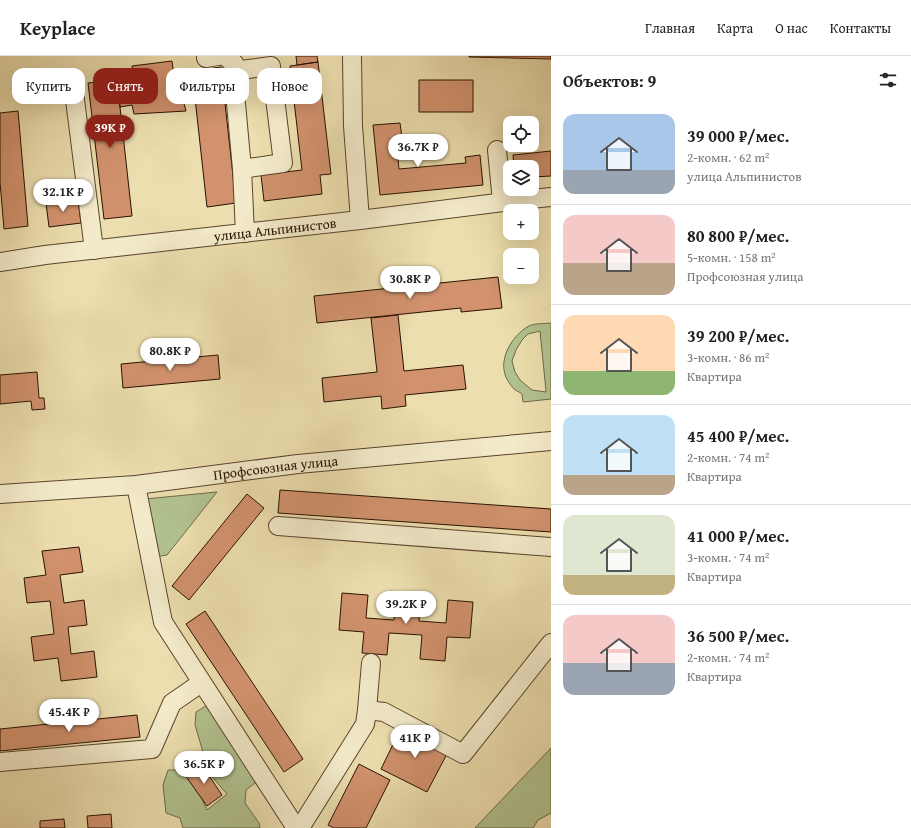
<!DOCTYPE html>
<html lang="ru">
<head>
<meta charset="utf-8">
<style>
	body { margin:0; font-family:"Gentium Book Plus",serif; background:#f6f6f6; color:#222; height:100vh; display:flex; flex-direction:column; font-size:15px; white-space:nowrap }
	* { box-sizing:border-box; margin:0 }
	p { font-size:13px; color:#767676 }
	.icon { flex:none; width:22px; height:22px; fill:none; stroke:currentColor; stroke-width:2; stroke-linecap:round; stroke-linejoin:round }
	.map { position:relative; flex:1; overflow:hidden }
	.panel { display:flex; flex-direction:column; background:#fff; width:360px }
	.panel>* { flex:none }
	.banner { position:absolute; left:12px; top:12px; width:380px; height:36px; display:flex; gap:8px }
	.controls { position:absolute; left:503px; top:60px; display:grid; gap:8px }
	.controls a { display:grid; place-items:center; width:36px; height:36px; border-radius:8px; background:#fff; box-shadow:0 4px 16px #0002; font-size:20px }
	.price { position:absolute; translate:-50% -34px; padding:0 9px; border-radius:14px; background:#fff; color:#222; font-size:13px; line-height:26px; filter:drop-shadow(0 1px 2px #0008) }
	.price::after { content:''; position:absolute; left:50%; top:24px; width:12px; height:9px; margin-left:-6px; background:inherit; clip-path:polygon(0 0,100% 0,50% 100%) }
	.price.current { background:#8f2418; color:#fff }
	ul { padding:0; list-style:none }
	li { display:flex; align-items:center; gap:12px; height:100px; padding:0 12px }
	li+li { border-top:1px solid #e0e0e0 }
	li span { display:grid; place-items:center; flex:none; width:112px; height:80px; border-radius:12px; color:#555 }
	li>.icon { margin-inline-start:auto }
	span .icon { width:48px; height:48px; fill:#fffc; stroke-width:1 }
	li b { font-size:17px }
	h2 { display:flex; justify-content:space-between; align-items:center; height:48px; padding:0 12px; font-size:17px }
	.chip { padding:0 14px; border-radius:12px; background:#fff; box-shadow:0 4px 16px #0002; font-size:14px; line-height:36px }
	.chip.current { background:#8f2418; color:#fff }
	header { display:flex; align-items:center; gap:24px; box-sizing:border-box; height:56px; padding:0 20px; background:#fff; border-bottom:1px solid #e0e0e0 }
	header strong { font-size:19px }
	nav { display:flex; gap:22px; margin-inline-start:auto; font-size:14px }
	main { display:flex; flex:1; min-height:0 }
	.map>svg:first-child { display:block }
</style>
</head>
<body>
<header>
<strong>Keyplace</strong>
<nav><a>Главная</a><a>Карта</a><a>О нас</a><a>Контакты</a></nav>
</header>
<main>
<div class="map">
<svg width="551" height="772" viewBox="0 0 551 772">
	<rect width="100%" height="100%" fill="#ecdeae"/>
	<filter id="stains"><feTurbulence type="fractalNoise" baseFrequency=".005" numOctaves="4"/><feColorMatrix values="0 0 0 0 .2 0 0 0 0 .09 0 0 0 0 .02 0 0 0 .5 -.17"/></filter>
	<radialGradient id="worn" r=".72"><stop offset=".6" stop-color="#630" stop-opacity="0"/><stop offset="1" stop-color="#630" stop-opacity=".3"/></radialGradient>
	<path fill="#b1c28f" stroke="#6d6a48" fill-rule="evenodd" d="M551 267V343L523 346 522 338C520 336 516 335 514 333 512 331 510 328 508 325 496 306 511 280 529 270 535 267 544 268 551 267ZM540 275 546 335V336L532 334 520 324 515 316 512 305 516 294 522 284 528 278Z
		M217 436 167 499 155 501 145 443Z
		M209 648 256 726 246 734 245 747 259 767 260 772H183L180 762 166 757 163 729 168 714H182L201 741 207 754 227 738 201 708 203 696 195 669 196 656Z
		M551 692V757L538 764 533 772H475Z"/>
	<path fill="#d1926d" stroke="#291102" d="M296 0H317L318 6 297 9Z
		M469 0H551V3L469 1Z
		M172 5 175 28 193 26 195 42 183 44 186 55 134 58 132 49 120 51 118 33 135 31 132 10Z
		M318 6 331 118 320 119 322 138 264 145 261 119 302 114 290 10Z
		M221 11 236 147 207 151 192 15Z
		M117 24 132 160 104 163 88 27Z
		M419 24H473V56H419Z
		M18 55 28 170 4 173 0 126V57Z
		M400 67 402 82 396 83 399 113 466 107 465 101 480 99 483 129 380 139 373 69Z
		M551 95V120L532 121V111H514L513 99Z
		M78 144 81 167 49 171 46 147Z
		M498 221 502 252 461 256V252L317 267 314 240Z
		M398 259 404 315 463 309 466 333 405 339 406 350 382 353 381 340 324 346 322 322 377 316 371 262Z
		M218 299 220 323 123 332 121 308Z
		M37 316 39 342H44L45 353 32 354 31 345 0 348V319Z
		M280 434 551 453V476L278 457Z
		M247 438 264 452 189 544 172 530Z
		M79 491 83 516 60 519 64 547 84 544 87 569 68 571 71 598 94 595 97 621 61 625 58 602 34 605 31 581 54 578 50 545 27 547 24 522 46 519 42 495Z
		M342 537 368 539 366 562 394 564 396 543 420 545 419 565 446 567 448 544 473 546 470 582 447 581 445 605 420 603 422 579 389 577 387 599 362 597 364 576 339 574Z
		M205 555 303 703 284 716 186 568Z
		M137 659 140 681 0 695V673Z
		M402 670 449 694 427 736 381 713Z
		M201 708 222 739 207 750 185 719Z
		M359 708 390 724 366 772H334L328 769Z
		M111 758 112 772H88L87 760Z
		M64 763 65 772H40V765Z"/>
	<g fill="none" stroke-linecap="round" stroke-linejoin="round">
		<g stroke="#5a442d" stroke-width="20">
			<g id="minor">
				<path d="M224 0 234 7 233 15"/>
				<path d="M352 0 353 70 360 164"/>
				<path d="M206 2 218 0"/>
				<path d="M73 28 94 194"/>
				<path d="M497 94 502 146"/>
				<path d="M242 113 283 107 271 10 233 15 242 113 245 177"/>
				<path id="s1" d="M0 206 45 199 360 164 512 145 551 141"/>
				<path d="M136 429 163 566 296 772"/>
				<path id="s2" d="M0 438 136 429 298 408 551 385"/>
				<path d="M278 470 551 491"/>
				<path d="M367 654 371 607"/>
				<path d="M0 706 152 693 172 647 201 627"/>
				<path d="M300 772 365 668 367 654 384 656 463 698 551 587"/>
			</g>
		</g>
		<use href="#minor" stroke="#f3eaca" stroke-width="18"/>
	</g>
	<g text-anchor="middle" dominant-baseline="central" stroke-width="3.5" stroke-linejoin="round" paint-order="stroke">
		<g font-size="14" fill="#291102" stroke="#f3eaca">
			<text stroke="none"><textPath href="#s1" startOffset="277">улица Альпинистов</textPath></text>
			<text stroke="none"><textPath href="#s2" startOffset="277">Профсоюзная улица</textPath></text>
		</g>
	</g>
	<rect width="100%" height="100%" filter="url(#stains)"/>
	<rect width="100%" height="100%" fill="url(#worn)"/>
</svg>
<div class="controls">
<a><svg class="icon" aria-label="locate" viewBox="0 0 24 24"><circle cx="12" cy="12" r="6"/><path d="M12 2v4M12 18v4M2 12h4M18 12h4"/></svg></a>
<a><svg class="icon" aria-label="layers" viewBox="0 0 24 24"><path d="M12 4l9 5-9 5-9-5zM3 14l9 5 9-5"/></svg></a>
<a>+</a>
<a>−</a>
</div>
<b class="price current" style="left:110px;top:93px">39K ₽</b>
<b class="price" style="left:418px;top:112px">36.7K ₽</b>
<b class="price" style="left:63px;top:157px">32.1K ₽</b>
<b class="price" style="left:410px;top:244px">30.8K ₽</b>
<b class="price" style="left:170px;top:316px">80.8K ₽</b>
<b class="price" style="left:406px;top:569px">39.2K ₽</b>
<b class="price" style="left:69px;top:677px">45.4K ₽</b>
<b class="price" style="left:415px;top:703px">41K ₽</b>
<b class="price" style="left:204px;top:729px">36.5K ₽</b>
<div class="banner">
<a class="chip">Купить</a>
<a class="chip current">Снять</a>
<a class="chip">Фильтры</a>
<a class="chip">Новое</a>
</div>
</div>
<section class="panel">
<h2>Объектов: 9<svg class="icon" aria-label="filters" viewBox="0 0 24 24"><path d="M4 7h16M4 17h16"/><circle cx="9" cy="7" r="2"/><circle cx="15" cy="17" r="2"/></svg></h2>
<ul>
<li><span style="background:linear-gradient(#a9c7e8 70%,#9aa5b1 0)"><svg class="icon" aria-label="home" viewBox="0 0 24 24"><path d="M3 11l9-7 9 7M6 9v11h12V9"/></svg></span><div><b>39 000 ₽/мес.</b><p>2-комн. · 62 m²</p><p>улица Альпинистов</p></div></li>
<li><span style="background:linear-gradient(#f6c9c9 60%,#b9a48a 0)"><svg class="icon" aria-label="home" viewBox="0 0 24 24"><path d="M3 11l9-7 9 7M6 9v11h12V9"/></svg></span><div><b>80 800 ₽/мес.</b><p>5-комн. · 158 m²</p><p>Профсоюзная улица</p></div></li>
<li><span style="background:linear-gradient(#ffd9b3 70%,#8fb573 0)"><svg class="icon" aria-label="home" viewBox="0 0 24 24"><path d="M3 11l9-7 9 7M6 9v11h12V9"/></svg></span><div><b>39 200 ₽/мес.</b><p>3-комн. · 86 m²</p><p>Квартира</p></div></li>
<li><span style="background:linear-gradient(#bfe0f5 75%,#b9a48a 0)"><svg class="icon" aria-label="home" viewBox="0 0 24 24"><path d="M3 11l9-7 9 7M6 9v11h12V9"/></svg></span><div><b>45 400 ₽/мес.</b><p>2-комн. · 74 m²</p><p>Квартира</p></div></li>
<li><span style="background:linear-gradient(#dfe7d0 75%,#c2b280 0)"><svg class="icon" aria-label="home" viewBox="0 0 24 24"><path d="M3 11l9-7 9 7M6 9v11h12V9"/></svg></span><div><b>41 000 ₽/мес.</b><p>3-комн. · 74 m²</p><p>Квартира</p></div></li>
<li><span style="background:linear-gradient(#f6c9c9 60%,#9aa5b1 0)"><svg class="icon" aria-label="home" viewBox="0 0 24 24"><path d="M3 11l9-7 9 7M6 9v11h12V9"/></svg></span><div><b>36 500 ₽/мес.</b><p>2-комн. · 74 m²</p><p>Квартира</p></div></li>
</ul>
</section>
</main>
</body>
</html>
